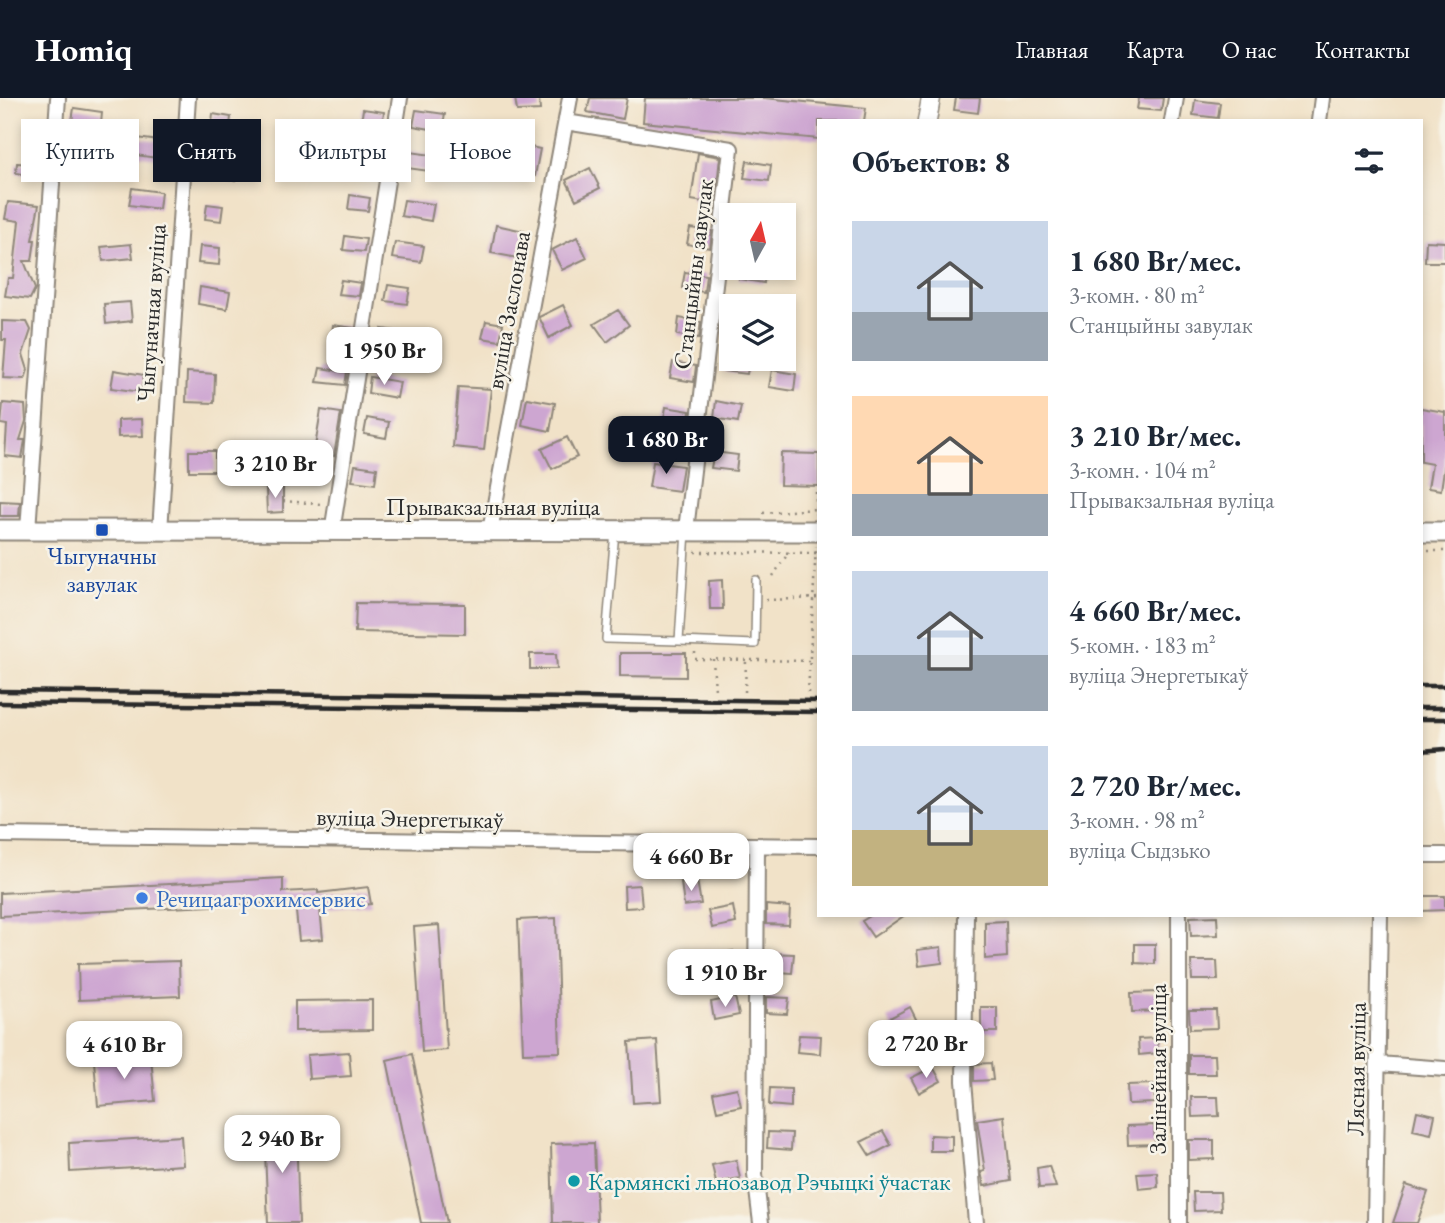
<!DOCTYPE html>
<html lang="ru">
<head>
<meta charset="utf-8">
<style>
	body { margin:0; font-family:"EB Garamond",serif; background:#f2f2f3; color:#1f2937; height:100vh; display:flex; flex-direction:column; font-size:26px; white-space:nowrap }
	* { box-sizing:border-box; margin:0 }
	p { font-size:23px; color:#747a83 }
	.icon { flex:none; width:38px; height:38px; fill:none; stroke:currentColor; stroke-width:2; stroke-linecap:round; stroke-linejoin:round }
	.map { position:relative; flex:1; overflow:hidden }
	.side { position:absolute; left:817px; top:21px; width:606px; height:798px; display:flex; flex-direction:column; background:#fff; border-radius:0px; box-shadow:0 4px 10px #0003 }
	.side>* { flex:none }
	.banner { position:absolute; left:21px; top:21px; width:665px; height:63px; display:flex; gap:14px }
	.needle { width:46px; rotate:8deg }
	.tools { position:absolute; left:719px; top:105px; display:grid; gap:14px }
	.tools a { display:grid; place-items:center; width:77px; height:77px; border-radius:0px; background:#fff; box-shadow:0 4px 10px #0003; font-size:35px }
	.price { position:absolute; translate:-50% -60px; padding:0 16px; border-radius:14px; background:#fff; color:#222; font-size:23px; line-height:46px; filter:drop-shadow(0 2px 4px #0008) }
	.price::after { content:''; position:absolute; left:50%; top:42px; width:21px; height:16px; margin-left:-10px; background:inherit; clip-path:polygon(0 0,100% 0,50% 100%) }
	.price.current { background:#111827; color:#fff }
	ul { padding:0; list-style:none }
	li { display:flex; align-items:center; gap:21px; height:175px; padding:0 35px }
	li span { display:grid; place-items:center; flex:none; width:196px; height:140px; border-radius:0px; color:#555 }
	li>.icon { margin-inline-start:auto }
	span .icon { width:84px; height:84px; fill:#fffc; stroke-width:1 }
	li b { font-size:30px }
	h2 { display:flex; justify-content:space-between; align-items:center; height:84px; padding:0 35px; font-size:30px }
	.tag { padding:0 24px; border-radius:0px; background:#fff; box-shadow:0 4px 10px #0003; font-size:24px; line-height:63px }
	.tag.current { background:#111827; color:#fff }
	header { display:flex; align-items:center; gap:42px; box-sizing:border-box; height:98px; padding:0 35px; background:#111827; color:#fff }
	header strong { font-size:33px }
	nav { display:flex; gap:38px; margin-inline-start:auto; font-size:24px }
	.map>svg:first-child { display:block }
</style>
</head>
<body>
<header>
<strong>Homiq</strong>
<nav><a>Главная</a><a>Карта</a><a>О нас</a><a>Контакты</a></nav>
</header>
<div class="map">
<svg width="1445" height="1125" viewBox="0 0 1445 1125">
	<rect width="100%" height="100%" fill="#f7f3e8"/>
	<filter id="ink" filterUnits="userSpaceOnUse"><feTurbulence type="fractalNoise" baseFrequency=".0143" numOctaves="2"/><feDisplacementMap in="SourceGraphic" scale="14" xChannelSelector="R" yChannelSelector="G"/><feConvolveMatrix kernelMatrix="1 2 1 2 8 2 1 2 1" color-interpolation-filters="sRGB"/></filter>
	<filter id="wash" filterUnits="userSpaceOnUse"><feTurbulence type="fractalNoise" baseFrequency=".00686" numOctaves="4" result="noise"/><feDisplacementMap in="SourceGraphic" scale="28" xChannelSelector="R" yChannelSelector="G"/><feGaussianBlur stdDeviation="1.57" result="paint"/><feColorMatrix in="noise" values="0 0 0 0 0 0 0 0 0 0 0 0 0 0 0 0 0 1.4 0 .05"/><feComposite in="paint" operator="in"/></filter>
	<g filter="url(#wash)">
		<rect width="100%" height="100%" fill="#f1e2c8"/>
		<g id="blocks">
			<path fill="#cda6d1" d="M515 0H539L540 12 517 13Z
				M590 0H627L623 21 587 14Z
				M645 0H764L866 10 864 23H819V41L643 24Z
				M956 0H980L978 15 954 12Z
				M1139 0H1163L1161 13 1137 11Z
				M1195 2 1220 5 1218 20 1193 17Z
				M74 10 102 14 101 26 72 23Z
				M363 11 384 14 382 28 361 25Z
				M416 12 445 16 442 33 413 28Z
				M213 16 231 19 229 36 211 33Z
				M30 25 46 27 45 39 28 37Z
				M137 40 167 44 164 61 135 57Z
				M513 45 540 51 535 78 507 72Z
				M350 52 370 54 368 68 347 66Z
				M410 54 439 58 436 74 407 70Z
				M698 55 720 59 715 106 691 102Z
				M208 61 237 65 235 82 205 78Z
				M747 63 771 67 769 83 744 80Z
				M17 65 44 67 42 79 16 75Z
				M590 70 600 90 576 102 566 82Z
				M132 90 161 94 159 111 129 107Z
				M350 97 370 100 368 113 348 111Z
				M404 102 434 106 431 123 401 118Z
				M8 104 39 107 32 142H35L32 163H24L35 191 30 201 5 198 8 180H13L19 123 5 121Z
				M207 106 223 108 221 123 205 121Z
				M496 127 524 133 518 160 491 155Z
				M690 130 712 133 710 150 687 146Z
				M345 138 366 141 364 154 343 152Z
				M577 139 587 160 562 172 552 152Z
				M1426 143 1445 144V164H1425Z
				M395 144 424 148 421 164 392 160Z
				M131 146 133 160 103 163 101 149Z
				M200 148 220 150 219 167 198 165Z
				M741 170H766L764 185 739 181Z
				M685 174 706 177 704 194 682 190Z
				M341 182 361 185 359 198 338 196Z
				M388 187 410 190 407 206 385 203Z
				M200 189 230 194 227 211 198 206Z
				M130 204 132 223 106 226 104 206Z
				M563 207 573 227 549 240 539 219Z
				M618 212 629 227 607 244 594 226Z
				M679 220 701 224 699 240 677 237Z
				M2 223 27 224 31 232 23 256 28 272 25 281 3 280 6 242H2Z
				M486 223 503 226 500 243 482 240Z
				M333 227 354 230 352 243 331 241Z
				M382 231 403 234 401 250 379 247Z
				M725 261H750L747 276 723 273Z
				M673 264 696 268 694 284 670 280Z
				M320 270 347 274 345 287 317 284Z
				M114 272 144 277 141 294 111 290Z
				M772 272 796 276 794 293 769 289Z
				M187 274 215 276 214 305 186 304Z
				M370 279 400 284 397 300 368 295Z
				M458 289 491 291 484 352 453 349Z
				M527 300 555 305 550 333 522 327Z
				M716 303 741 308 738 324 714 320Z
				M3 305 25 307 26 323 20 342H25L22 360 5 358 7 327 1 326Z
				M666 309 690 313 688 329 663 326Z
				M1421 310 1445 314V365L1441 392 1428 390 1432 366 1421 364Z
				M321 312 341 315 334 358 314 355Z
				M367 320 389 324 386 340 364 336Z
				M142 321 143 338 118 339V322Z
				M567 339 577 359 552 371 542 351Z
				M189 353H215V373H189Z
				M714 354 738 357 736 373 711 370Z
				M781 355 819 356V388L780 387Z
				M653 364 683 368 679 393 649 389Z
				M355 367 377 370 375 386 352 383Z
				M283 390V414L267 415 266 391Z
				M0 403 20 404 19 418H0Z
				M722 482 723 511H710L709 483Z
				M356 505 465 506V536L355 534Z
				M620 555H686V579L620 578Z
				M530 556H556L557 571H530Z
				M283 780V794L318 792V795L368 789 371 806 320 811 323 841 299 843 295 804 0 818V795Z
				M697 782 701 806 684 808 681 784Z
				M640 787 642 809 625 810 624 788Z
				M1421 798H1445V812L1421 813Z
				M766 807 790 809 789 827 766 826Z
				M733 808 736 825 712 830 708 813Z
				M872 817H905L873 839 862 823Z
				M1217 818 1218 837 1191 838 1190 819Z
				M556 820 560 954 523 955 518 822Z
				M1006 823 1007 859 985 861V824Z
				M439 827 447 952 422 954 414 829Z
				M1135 846H1155V866L1135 865Z
				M941 849 942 865 919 868 917 852Z
				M733 853 737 870 713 875 709 858Z
				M767 855 794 856 792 875 766 873Z
				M179 863 180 898 79 902 78 866Z
				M1191 863H1217L1218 882H1192Z
				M1158 894 1159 913 1132 914 1131 895Z
				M735 899 739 917 714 922 711 904Z
				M766 899 789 900 787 916 766 915Z
				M372 902V932L295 933V903Z
				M910 909 917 923 896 935 888 921Z
				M981 909H997V934H981Z
				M1189 912H1216L1217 930 1190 931Z
				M799 937 821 938 820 956 797 954Z
				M1157 940 1158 955 1139 957 1138 941Z
				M941 941 949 955 927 967 919 953Z
				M657 942 661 1003 633 1005 629 944Z
				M349 954 351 978 309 981 307 957Z
				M412 956 447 1125H421L387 962Z
				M1189 957H1215L1216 976H1189Z
				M151 959 155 1003 98 1008 94 963Z
				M991 965 993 982 974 983V966Z
				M933 969 941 983 919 995 911 980Z
				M1154 986 1155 1005 1128 1006 1127 987Z
				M737 990 741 1008 717 1013 713 995Z
				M770 990 791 991V1009L769 1007Z
				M1191 999H1218L1219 1018 1192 1019Z
				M1417 1013 1435 1017 1431 1036 1413 1032Z
				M1004 1018 1011 1083 984 1088 981 1074 985 1073 977 1022Z
				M1154 1027 1155 1046 1128 1047 1127 1028Z
				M296 1029 299 1125H268L264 1030Z
				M883 1033 891 1047 870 1058 861 1044Z
				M768 1034 792 1035 791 1052 767 1050Z
				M930 1037 952 1038V1053H930Z
				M181 1038 183 1067 70 1074 69 1045Z
				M1189 1042H1214V1061L1189 1062Z
				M594 1045 597 1125H553L551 1046Z
				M736 1062 740 1080 716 1085 712 1067Z
				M1049 1068 1056 1089 1039 1090 1037 1070Z
				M1157 1074 1158 1089 1139 1091 1137 1075Z
				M1406 1087 1428 1094 1417 1125H1393Z
				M1193 1094H1220L1221 1112 1194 1113Z"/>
		</g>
	</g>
	<g filter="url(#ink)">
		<use href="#blocks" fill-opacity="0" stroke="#8e867a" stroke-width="2"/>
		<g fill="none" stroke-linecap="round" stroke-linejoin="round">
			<g stroke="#8e867a" stroke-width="10">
				<path id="service" d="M615 433 606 541 679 543 686 433
					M679 543 755 546 756 482"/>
			</g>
			<g stroke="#8e867a" stroke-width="18">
				<path id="minor" d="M1172 23 1176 0
					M1319 23 1322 0
					M566 24 731 51 686 432
					M28 432 58 0
					M160 433 188 0
					M490 433 570 0
					M332 434 400 0
					M0 737 819 748
					M757 748 755 1076 761 1125
					M1421 757H1445
					M966 817 964 983 976 1125
					M1379 966 1445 971
					M1179 1125V817
					M1375 1125 1380 817"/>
			</g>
			<g stroke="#8e867a" stroke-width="21">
				<path id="tertiary" d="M927 23 931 0"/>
			</g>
			<g stroke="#8e867a" stroke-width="23">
				<path id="secondary" d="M0 432 819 433
					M1421 434H1445"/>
			</g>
			<path stroke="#8e867a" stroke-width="2.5" stroke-dasharray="2 5" stroke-linecap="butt" d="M283 403 321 406
				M763 415 816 411
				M816 417V392H819
				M1421 453H1445
				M695 454 819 455
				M773 478 789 454
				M766 502 819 500
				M695 554V561L811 563
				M713 561 715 593
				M745 594 746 562
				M808 595 816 448"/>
			<use href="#service" stroke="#fff" stroke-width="7"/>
			<use href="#minor" stroke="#fff" stroke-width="14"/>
			<use href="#tertiary" stroke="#fff" stroke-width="18"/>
			<use href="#secondary" stroke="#fff" stroke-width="19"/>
			<path stroke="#2b2b2b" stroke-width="4.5" d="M1421 588H1445
				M0 593 819 603
				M0 605 819 614
				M1421 610H1445
				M1421 621H1445
				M1421 653 1445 651"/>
		</g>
	</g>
	<rect fill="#1a4fb4" stroke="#f7f3e8" stroke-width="2.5" x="95" y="425" width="14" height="14" rx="3.5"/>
	<circle fill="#3f7fe0" stroke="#f7f3e8" stroke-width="2.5" cx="142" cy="800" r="7"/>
	<circle fill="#0f9aa8" stroke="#f7f3e8" stroke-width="2.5" cx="574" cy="1083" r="7"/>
	<g text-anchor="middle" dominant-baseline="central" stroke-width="5" stroke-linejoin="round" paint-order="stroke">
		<g font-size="24" fill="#2b2b2b" stroke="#f7f3e8">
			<text transform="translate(693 176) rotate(-83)">Станцыйны завулак</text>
			<text transform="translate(508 212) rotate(-80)">вуліца Заслонава</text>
			<text transform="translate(151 215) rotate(-86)">Чыгуначная вуліца</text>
			<text x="493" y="408">Прывакзальная вуліца</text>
			<text transform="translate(410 720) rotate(1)">вуліца Энергетыкаў</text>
			<text transform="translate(1157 971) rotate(-90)">Залінейная вуліца</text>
			<text transform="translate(1356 971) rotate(-89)">Лясная вуліца</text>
		</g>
		<g font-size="24" fill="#164399" stroke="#f7f3e8">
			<text x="102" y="457">Чыгуначны<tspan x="102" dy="28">завулак</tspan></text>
		</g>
		<g font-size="24" fill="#366cbe" stroke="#f7f3e8" text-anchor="start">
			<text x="156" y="800">Речицаагрохимсервис</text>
		</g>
		<g font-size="24" fill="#0d838f" stroke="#f7f3e8" text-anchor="start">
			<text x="588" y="1083">Кармянскі льнозавод Рэчыцкі ўчастак</text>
		</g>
	</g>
</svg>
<div class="tools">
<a><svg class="needle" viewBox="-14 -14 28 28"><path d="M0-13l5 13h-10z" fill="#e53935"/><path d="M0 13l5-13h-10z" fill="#747a83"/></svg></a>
<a><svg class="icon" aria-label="layers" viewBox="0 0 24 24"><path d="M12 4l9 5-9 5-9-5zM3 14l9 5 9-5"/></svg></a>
</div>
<b class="price" style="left:384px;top:289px">1 950 Br</b>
<b class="price current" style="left:666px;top:378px">1 680 Br</b>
<b class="price" style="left:275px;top:402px">3 210 Br</b>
<b class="price" style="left:691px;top:795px">4 660 Br</b>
<b class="price" style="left:725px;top:911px">1 910 Br</b>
<b class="price" style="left:926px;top:982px">2 720 Br</b>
<b class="price" style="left:124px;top:983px">4 610 Br</b>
<b class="price" style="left:282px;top:1077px">2 940 Br</b>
<div class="banner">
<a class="tag">Купить</a>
<a class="tag current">Снять</a>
<a class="tag">Фильтры</a>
<a class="tag">Новое</a>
</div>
<section class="side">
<h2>Объектов: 8<svg class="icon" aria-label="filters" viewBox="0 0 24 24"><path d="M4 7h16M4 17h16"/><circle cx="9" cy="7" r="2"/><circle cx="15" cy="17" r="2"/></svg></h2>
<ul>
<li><span style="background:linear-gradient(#c9d6e8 65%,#9aa5b1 0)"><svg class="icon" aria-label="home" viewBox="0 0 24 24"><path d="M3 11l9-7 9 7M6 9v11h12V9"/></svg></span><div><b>1 680 Br/мес.</b><p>3-комн. · 80 m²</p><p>Станцыйны завулак</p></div></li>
<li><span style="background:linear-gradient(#ffd9b3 70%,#9aa5b1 0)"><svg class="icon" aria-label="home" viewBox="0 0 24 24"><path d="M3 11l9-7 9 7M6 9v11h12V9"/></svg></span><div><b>3 210 Br/мес.</b><p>3-комн. · 104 m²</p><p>Прывакзальная вуліца</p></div></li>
<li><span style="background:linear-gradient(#c9d6e8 60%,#9aa5b1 0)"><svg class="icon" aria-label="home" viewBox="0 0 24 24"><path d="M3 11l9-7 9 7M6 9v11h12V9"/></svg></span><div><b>4 660 Br/мес.</b><p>5-комн. · 183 m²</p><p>вуліца Энергетыкаў</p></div></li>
<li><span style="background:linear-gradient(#c9d6e8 60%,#c2b280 0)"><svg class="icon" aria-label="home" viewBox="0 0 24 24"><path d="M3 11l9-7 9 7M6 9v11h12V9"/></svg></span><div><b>2 720 Br/мес.</b><p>3-комн. · 98 m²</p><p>вуліца Сыдзько</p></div></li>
</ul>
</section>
</div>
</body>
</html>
